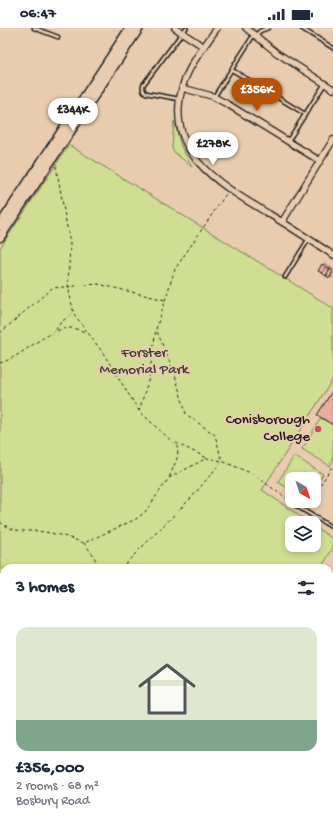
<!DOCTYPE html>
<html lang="en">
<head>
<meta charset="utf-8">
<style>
	body { margin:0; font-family:"Gochi Hand",sans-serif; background:#f6f6f7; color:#1f2937; height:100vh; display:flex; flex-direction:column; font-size:15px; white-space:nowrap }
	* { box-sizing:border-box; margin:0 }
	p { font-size:13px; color:#747a83 }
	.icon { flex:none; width:22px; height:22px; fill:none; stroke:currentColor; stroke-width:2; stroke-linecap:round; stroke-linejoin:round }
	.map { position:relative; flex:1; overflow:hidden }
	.sheet { position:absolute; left:0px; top:536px; width:333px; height:268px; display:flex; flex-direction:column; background:#fff; border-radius:12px 12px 0 0; box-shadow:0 2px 6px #0003 }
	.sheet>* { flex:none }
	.needle { width:26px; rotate:141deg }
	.tools { position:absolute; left:285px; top:444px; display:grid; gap:8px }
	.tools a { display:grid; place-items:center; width:36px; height:36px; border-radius:8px; background:#fff; box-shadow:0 2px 6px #0003; font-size:20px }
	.price { position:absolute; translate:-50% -34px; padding:0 9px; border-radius:14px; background:#fff; color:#222; font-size:13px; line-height:26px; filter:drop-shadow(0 1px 2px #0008) }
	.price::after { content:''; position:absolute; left:50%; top:24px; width:12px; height:9px; margin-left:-6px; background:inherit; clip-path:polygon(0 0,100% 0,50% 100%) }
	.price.current { background:#b45309; color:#fff }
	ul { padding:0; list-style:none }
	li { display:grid; align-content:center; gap:8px; height:212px; padding:0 16px }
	li span { display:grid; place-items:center; height:124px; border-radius:12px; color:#555 }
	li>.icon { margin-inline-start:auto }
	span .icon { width:72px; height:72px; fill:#fffc; stroke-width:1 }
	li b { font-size:17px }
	h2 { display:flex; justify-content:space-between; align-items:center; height:48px; padding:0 16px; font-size:17px }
	.status { display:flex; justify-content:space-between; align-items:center; height:28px; padding:0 20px; background:#fff; direction:ltr }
	.status svg { height:11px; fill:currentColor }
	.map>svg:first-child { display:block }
</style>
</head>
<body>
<div class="status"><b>06:47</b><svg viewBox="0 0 49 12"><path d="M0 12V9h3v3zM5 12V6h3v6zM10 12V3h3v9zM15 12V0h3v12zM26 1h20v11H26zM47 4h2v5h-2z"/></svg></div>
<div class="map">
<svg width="333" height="804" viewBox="0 0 333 804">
	<rect width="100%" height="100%" fill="#e9ccaf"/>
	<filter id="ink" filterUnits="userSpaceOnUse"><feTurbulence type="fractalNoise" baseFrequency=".025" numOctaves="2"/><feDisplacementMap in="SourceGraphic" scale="8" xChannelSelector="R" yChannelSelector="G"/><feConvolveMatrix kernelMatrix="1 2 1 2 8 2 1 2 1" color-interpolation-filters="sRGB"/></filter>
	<g filter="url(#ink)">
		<path fill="#cfde92" stroke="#767d57" d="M174 93 181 118 192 139 174 124 172 120Z
			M69 117 333 280V351L262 462 310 495H292V517H314V498L333 511V520L321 540H4V562L0 559V220Z
			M321 390 333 397V432L330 438 302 421Z
			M294 428 323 446 314 460V451H292V463L278 454Z"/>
		<path fill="#0003" d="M325 234 333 240V251L319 242Z
			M294 537 300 540H292Z
			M21 800H29L24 804H17Z
			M100 800H116L120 804H99Z
			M46 801 48 804H42Z"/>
		<path fill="#e7aea0" stroke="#1c1c1c" d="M322 236 326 238 322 245 318 243Z
			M326 239 330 241 326 248 322 245Z
			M330 241 333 243 330 250 326 248Z
			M333 362V397L317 387Z
			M3 752 4 759 0 762V754Z
			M3 772 4 780 0 783V775Z
			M4 793 5 800 1 803 0 796Z
			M21 800H26L28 802 18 804Z
			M99 800H112L109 803 112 804H99L97 802Z
			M141 800V801L156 800 151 804H140L139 802Z"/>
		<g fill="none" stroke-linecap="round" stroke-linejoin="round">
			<g stroke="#1c1c1c" stroke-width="5.5">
				<path id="lane" d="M34 0 58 9
					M301 0 333 20
					M255 8 260 3 268 0
					M232 42 305 86
					M214 69 253 8
					M179 71 146 65 143 62V57L186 0
					M288 113 324 57
					M285 249 308 212
					M293 476 333 500"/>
			</g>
			<g stroke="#1c1c1c" stroke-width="8">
				<path id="street" d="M175 0 204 19
					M217 0C204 19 188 38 182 60 164 127 223 158 269 186 291 199 312 213 333 227
					M246 0 277 25 333 61
					M182 60 212 68 229 77 320 133
					M282 194 333 112
					M0 618 4 620
					M0 690 4 692
					M329 691 333 684
					M0 746 4 744
					M329 773 333 775
					M51 800 54 804
					M220 800 225 804
					M79 804 84 800"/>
			</g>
			<g stroke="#1c1c1c" stroke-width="11">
				<path id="secondary" d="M0 197 130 0
					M0 209 139 0
					M329 615 333 608
					M206 804 209 800"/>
			</g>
			<path stroke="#1c1c1c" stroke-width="1" stroke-dasharray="3 3" stroke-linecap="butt" d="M56 138 70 216 68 258 74 286 103 325 139 383 177 418 178 428 169 450
				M56 302 61 294 73 285
				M0 305 52 260 98 256 165 272
				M0 335C24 328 46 301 70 300 75 300 81 303 86 304
				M139 383 149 350 156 301 175 241 226 166
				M176 415 207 430
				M314 467 333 437
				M307 479 310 473
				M0 494C18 507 25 501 45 504 58 506 71 510 84 515L136 491 145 484 169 450 207 430 222 433 253 446 290 473
				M84 515 94 528 98 540
				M121 540 192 469 222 433 215 407 186 386 175 347 156 301
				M0 732 4 737
				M0 771 4 768
				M0 793 4 789
				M11 804 16 800
				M36 804 41 800"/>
			<use href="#lane" stroke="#e9ccaf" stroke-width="2.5"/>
			<use href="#street" stroke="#e9ccaf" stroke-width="5.5"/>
			<use href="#secondary" stroke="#e9ccaf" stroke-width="8"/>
		</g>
	</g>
	<circle fill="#d1495b" stroke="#e9ccaf" stroke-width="1.5" cx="318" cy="401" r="4"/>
	<g text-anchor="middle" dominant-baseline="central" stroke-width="4" stroke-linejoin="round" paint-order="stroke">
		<g font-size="15" fill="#404334" stroke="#e9ccaf">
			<text x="144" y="325">Forster<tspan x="144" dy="17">Memorial Park</tspan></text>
		</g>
		<g font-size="15" fill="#1c1c1c" stroke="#e9ccaf" text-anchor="end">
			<text x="310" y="392">Conisborough<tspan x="310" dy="17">College</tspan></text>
		</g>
	</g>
</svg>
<div class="tools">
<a><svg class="needle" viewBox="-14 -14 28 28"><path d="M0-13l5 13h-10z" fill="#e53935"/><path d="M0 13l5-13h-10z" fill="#747a83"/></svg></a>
<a><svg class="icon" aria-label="layers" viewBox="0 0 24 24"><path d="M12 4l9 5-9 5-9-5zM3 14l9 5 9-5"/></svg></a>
</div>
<b class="price current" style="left:257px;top:84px">£356K</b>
<b class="price" style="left:73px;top:104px">£344K</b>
<b class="price" style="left:213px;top:138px">£278K</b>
<section class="sheet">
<h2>3 homes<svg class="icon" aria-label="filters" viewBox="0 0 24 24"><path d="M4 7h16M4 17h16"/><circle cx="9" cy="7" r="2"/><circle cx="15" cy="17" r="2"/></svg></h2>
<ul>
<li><span style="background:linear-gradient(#dfe7d0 75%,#7fa58c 0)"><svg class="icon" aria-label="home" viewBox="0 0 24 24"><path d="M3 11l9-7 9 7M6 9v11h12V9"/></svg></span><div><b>£356,000</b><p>2 rooms · 68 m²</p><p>Bosbury Road</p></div></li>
</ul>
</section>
</div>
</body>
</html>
